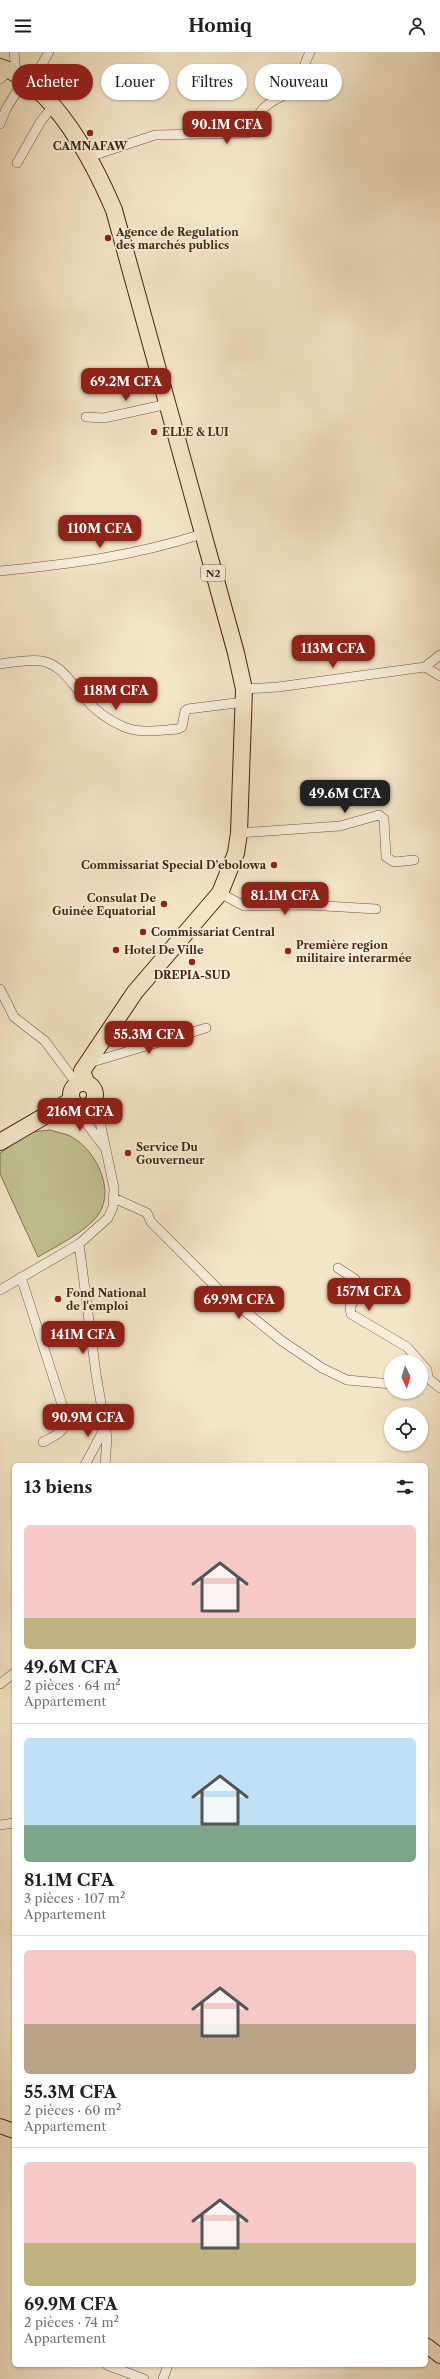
<!DOCTYPE html>
<html lang="fr">
<head>
<meta charset="utf-8">
<style>
	body { margin:0; font-family:"Libre Caslon Text",serif; background:#f6f6f6; color:#202124; height:100vh; display:flex; flex-direction:column; font-size:15px; white-space:nowrap }
	* { box-sizing:border-box; margin:0 }
	p { font-size:13px; color:#757577 }
	.icon { flex:none; width:22px; height:22px; fill:none; stroke:currentColor; stroke-width:2; stroke-linecap:round; stroke-linejoin:round }
	.map { position:relative; flex:1; overflow:hidden }
	.panel { position:absolute; left:12px; top:1411px; width:416px; height:904px; display:flex; flex-direction:column; background:#fff; border-radius:6px; box-shadow:0 1px 3px #0004 }
	.panel>* { flex:none }
	.guide { position:absolute; left:12px; top:12px; width:416px; height:36px; display:flex; gap:8px }
	.needle { width:26px; rotate:176deg }
	.controls { position:absolute; left:384px; top:1303px; display:grid; gap:8px }
	.controls a { display:grid; place-items:center; width:44px; height:44px; border-radius:50%; background:#fff; box-shadow:0 1px 3px #0004; font-size:20px }
	.price { position:absolute; translate:-50% -34px; padding:0 9px; border-radius:8px; background:#8f2418; color:#fff; font-size:13px; line-height:26px; filter:drop-shadow(0 1px 2px #0008) }
	.price::after { content:''; position:absolute; left:50%; top:24px; width:12px; height:9px; margin-left:-6px; background:inherit; clip-path:polygon(0 0,100% 0,50% 100%) }
	.price.selected { background:#222; color:#fff }
	ul { padding:0; list-style:none }
	li { display:grid; align-content:center; gap:8px; height:212px; padding:0 12px }
	li+li { border-top:1px solid #e0e0e0 }
	li span { display:grid; place-items:center; height:124px; border-radius:6px; color:#555 }
	li>.icon { margin-inline-start:auto }
	span .icon { width:72px; height:72px; fill:#fffc; stroke-width:1 }
	li b { font-size:17px }
	h2 { display:flex; justify-content:space-between; align-items:center; height:48px; padding:0 12px; font-size:17px }
	.chip { padding:0 14px; border-radius:18px; background:#fff; box-shadow:0 1px 3px #0004; font-size:14px; line-height:36px }
	.chip.selected { background:#8f2418; color:#fff }
	header { display:flex; justify-content:space-between; align-items:center; height:52px; padding:0 12px; background:#fff; font-size:18px; font-weight:700 }
	.map>svg:first-child { display:block }
</style>
</head>
<body>
<header><svg class="icon" aria-label="menu" viewBox="0 0 24 24"><path d="M4 6h16M4 12h16M4 18h16"/></svg>Homiq<svg class="icon" aria-label="person" viewBox="0 0 24 24"><circle cx="12" cy="8" r="4"/><path d="M4 21q1-7 8-7t8 7"/></svg></header>
<div class="map">
<svg width="440" height="2327" viewBox="0 0 440 2327">
	<rect width="100%" height="100%" fill="#f4e5c7"/>
	<filter id="stains"><feTurbulence type="fractalNoise" baseFrequency=".005" numOctaves="4"/><feColorMatrix values="0 0 0 0 .2 0 0 0 0 .09 0 0 0 0 .02 0 0 0 .5 -.17"/></filter>
	<radialGradient id="worn" r=".72"><stop offset=".6" stop-color="#630" stop-opacity="0"/><stop offset="1" stop-color="#630" stop-opacity=".3"/></radialGradient>
	<path fill="#c2c291" stroke="#827450" d="M50 1078C56 1080 62 1081 68 1083 93 1094 115 1134 100 1160 91 1177 55 1195 38 1205L0 1122V1101L31 1080Z"/>
	<g fill="none" stroke-linecap="round" stroke-linejoin="round">
		<g stroke="#6e563c" stroke-width="10">
			<path id="street" d="M14 0 16 21
				M0 27 9 18
				M30 33 49 0
				M0 72 6 57 24 28
				M89 105 155 83 247 81C255 75 256 65 262 58 269 49 278 47 288 41 299 33 304 12 310 0
				M17 111 41 69 53 54
				M86 365 104 366 168 352
				M0 519C71 512 134 504 202 482
				M0 612C14 610 29 607 42 609 62 613 71 631 83 644 94 658 108 668 124 675 141 682 161 678 178 677L182 675 185 659 188 657 244 650
				M425 615 440 624
				M244 637 278 635 425 615 440 603
				M239 781 340 774 379 763 384 767 386 805 394 810 414 808
				M220 841 244 854 308 853 376 857
				M0 937 14 965 45 989 77 1032
				M89 1011 206 976
				M75 1052 81 1064 105 1096
				M114 1146 147 1161 151 1170 220 1239 282 1289 322 1316 347 1328 391 1332
				M79 1192 96 1322 107 1386 105 1413
				M338 1216 355 1227 361 1237 350 1255 351 1262 407 1295 420 1310
				M21 1225 67 1368C64 1381 54 1384 43 1390
				M0 1238 79 1192 108 1166 113 1155 114 1136 95 1046
				M421 1311 427 1318 428 1326 440 1336
				M85 1413 102 1381 103 1374
				M0 1632 14 1621
				M0 1773 14 1771
				M107 2313 144 2327
				M163 2327 168 2313"/>
		</g>
		<g stroke="#42260e" stroke-width="16">
			<path id="primary" d="M0 2074 14 2079
				M426 2293 440 2304"/>
		</g>
		<g stroke="#42260e" stroke-width="18">
			<path id="highway" d="M0 15C53 31 94 111 114 158L236 601 244 637 239 781 236 801 220 841 135 940 82 1019 86 1030
				M71 1043a12 12 0 1 1 24 0a12 12 0 1 1-24 0Z
				M0 1090 72 1048"/>
		</g>
		<use href="#street" stroke="#f8eedb" stroke-width="9"/>
		<use href="#primary" stroke="#f4e5c7" stroke-width="14"/>
		<use href="#highway" stroke="#f4e5c7" stroke-width="16"/>
	</g>
	<g fill="#8f2418" stroke="#f8eedb" stroke-width="1.5">
		<circle cx="90" cy="81" r="4"/>
		<circle cx="108" cy="186" r="4"/>
		<circle cx="154" cy="380" r="4"/>
		<circle cx="274" cy="813" r="4"/>
		<circle cx="164" cy="852" r="4"/>
		<circle cx="143" cy="880" r="4"/>
		<circle cx="116" cy="898" r="4"/>
		<circle cx="288" cy="899" r="4"/>
		<circle cx="192" cy="910" r="4"/>
		<circle cx="128" cy="1101" r="4"/>
		<circle cx="58" cy="1247" r="4"/>
	</g>
	<g text-anchor="middle" dominant-baseline="central" stroke-width="3.5" stroke-linejoin="round" paint-order="stroke">
		<rect fill="#f8eedb" stroke="#79624c" stroke-width="1" x="201" y="513" width="24" height="16" rx="3"/>
		<g font-size="10" font-weight="bold" fill="#42260e">
			<text x="213" y="521">N2</text>
		</g>
		<g font-size="11" font-weight="bold" fill="#42260e" stroke="#f8eedb" text-anchor="start">
			<text x="90" y="94" text-anchor="middle">CAMNAFAW</text>
			<text x="116" y="180">Agence de Regulation<tspan x="116" dy="13">des marchés publics</tspan></text>
			<text x="162" y="380">ELLE &amp; LUI</text>
			<text x="266" y="813" text-anchor="end">Commissariat Special D’ebolowa</text>
			<text x="156" y="846" text-anchor="end">Consulat De<tspan x="156" dy="13">Guinée Equatorial</tspan></text>
			<text x="151" y="880">Commissariat Central</text>
			<text x="296" y="893">Première region<tspan x="296" dy="13">militaire interarmée</tspan></text>
			<text x="124" y="898">Hotel De Ville</text>
			<text x="192" y="923" text-anchor="middle">DREPIA-SUD</text>
			<text x="136" y="1095">Service Du<tspan x="136" dy="13">Gouverneur</tspan></text>
			<text x="66" y="1241">Fond National<tspan x="66" dy="13">de l'emploi</tspan></text>
		</g>
	</g>
	<rect width="100%" height="100%" filter="url(#stains)"/>
	<rect width="100%" height="100%" fill="url(#worn)"/>
</svg>
<div class="controls">
<a><svg class="needle" viewBox="-14 -14 28 28"><path d="M0-13l5 13h-10z" fill="#e53935"/><path d="M0 13l5-13h-10z" fill="#757577"/></svg></a>
<a><svg class="icon" aria-label="locate" viewBox="0 0 24 24"><circle cx="12" cy="12" r="6"/><path d="M12 2v4M12 18v4M2 12h4M18 12h4"/></svg></a>
</div>
<b class="price" style="left:227px;top:93px">90.1M CFA</b>
<b class="price" style="left:126px;top:350px">69.2M CFA</b>
<b class="price" style="left:100px;top:497px">110M CFA</b>
<b class="price" style="left:333px;top:617px">113M CFA</b>
<b class="price" style="left:116px;top:659px">118M CFA</b>
<b class="price selected" style="left:345px;top:762px">49.6M CFA</b>
<b class="price" style="left:285px;top:864px">81.1M CFA</b>
<b class="price" style="left:149px;top:1003px">55.3M CFA</b>
<b class="price" style="left:80px;top:1080px">216M CFA</b>
<b class="price" style="left:369px;top:1260px">157M CFA</b>
<b class="price" style="left:239px;top:1268px">69.9M CFA</b>
<b class="price" style="left:83px;top:1303px">141M CFA</b>
<b class="price" style="left:88px;top:1386px">90.9M CFA</b>
<div class="guide">
<a class="chip selected">Acheter</a>
<a class="chip">Louer</a>
<a class="chip">Filtres</a>
<a class="chip">Nouveau</a>
</div>
<section class="panel">
<h2>13 biens<svg class="icon" aria-label="filters" viewBox="0 0 24 24"><path d="M4 7h16M4 17h16"/><circle cx="9" cy="7" r="2"/><circle cx="15" cy="17" r="2"/></svg></h2>
<ul>
<li><span style="background:linear-gradient(#f6c9c9 75%,#c2b280 0)"><svg class="icon" aria-label="home" viewBox="0 0 24 24"><path d="M3 11l9-7 9 7M6 9v11h12V9"/></svg></span><div><b>49.6M CFA</b><p>2 pièces · 64 m²</p><p>Appartement</p></div></li>
<li><span style="background:linear-gradient(#bfe0f5 70%,#7fa58c 0)"><svg class="icon" aria-label="home" viewBox="0 0 24 24"><path d="M3 11l9-7 9 7M6 9v11h12V9"/></svg></span><div><b>81.1M CFA</b><p>3 pièces · 107 m²</p><p>Appartement</p></div></li>
<li><span style="background:linear-gradient(#f6c9c9 60%,#b9a48a 0)"><svg class="icon" aria-label="home" viewBox="0 0 24 24"><path d="M3 11l9-7 9 7M6 9v11h12V9"/></svg></span><div><b>55.3M CFA</b><p>2 pièces · 60 m²</p><p>Appartement</p></div></li>
<li><span style="background:linear-gradient(#f6c9c9 65%,#c2b280 0)"><svg class="icon" aria-label="home" viewBox="0 0 24 24"><path d="M3 11l9-7 9 7M6 9v11h12V9"/></svg></span><div><b>69.9M CFA</b><p>2 pièces · 74 m²</p><p>Appartement</p></div></li>
</ul>
</section>
</div>
</body>
</html>
